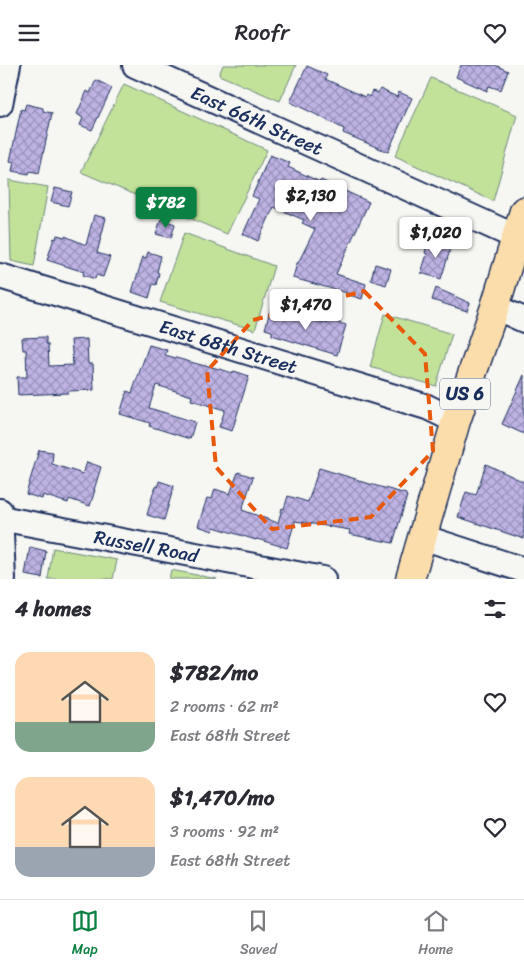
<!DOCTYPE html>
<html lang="en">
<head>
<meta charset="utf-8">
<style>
	body { margin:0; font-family:Sriracha,sans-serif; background:#f7f7f7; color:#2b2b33; height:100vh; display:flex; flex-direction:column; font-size:19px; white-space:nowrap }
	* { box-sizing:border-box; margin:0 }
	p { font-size:16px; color:#7c7c81 }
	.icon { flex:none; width:28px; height:28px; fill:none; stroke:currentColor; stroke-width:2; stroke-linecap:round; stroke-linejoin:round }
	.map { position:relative; height:514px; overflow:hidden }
	.details { display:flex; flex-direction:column; background:#fff; flex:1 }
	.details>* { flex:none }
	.price { position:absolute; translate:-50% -42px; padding:0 11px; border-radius:5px; background:#fff; color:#222; font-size:16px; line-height:32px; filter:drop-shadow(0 1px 2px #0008) }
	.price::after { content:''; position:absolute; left:50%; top:30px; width:15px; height:11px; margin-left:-8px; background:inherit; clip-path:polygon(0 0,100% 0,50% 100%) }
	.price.selected { background:#0b8043; color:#fff }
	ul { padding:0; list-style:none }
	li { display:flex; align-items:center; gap:15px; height:125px; padding:0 15px }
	li span { display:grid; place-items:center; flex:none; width:140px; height:100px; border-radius:15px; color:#555 }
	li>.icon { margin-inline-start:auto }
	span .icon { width:60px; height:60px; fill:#fffc; stroke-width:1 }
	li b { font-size:21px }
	h2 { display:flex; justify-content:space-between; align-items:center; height:60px; padding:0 15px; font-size:21px }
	header { display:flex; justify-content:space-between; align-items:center; height:65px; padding:0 15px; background:#fff; font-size:22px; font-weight:600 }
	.tab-bar { display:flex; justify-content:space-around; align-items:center; height:70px; border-top:1px solid #e1e1e2; background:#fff; font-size:14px; color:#7c7c81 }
	.tab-bar a { display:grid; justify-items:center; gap:2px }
	.tab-bar .selected { color:#0b8043 }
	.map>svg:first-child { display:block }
</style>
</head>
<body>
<header><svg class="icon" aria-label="menu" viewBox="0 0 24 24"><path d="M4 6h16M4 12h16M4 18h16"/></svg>Roofr<svg class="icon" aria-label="heart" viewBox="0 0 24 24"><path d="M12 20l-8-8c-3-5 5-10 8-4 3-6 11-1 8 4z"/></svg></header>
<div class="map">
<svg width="524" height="514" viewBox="0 0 524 514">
	<defs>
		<pattern id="building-cross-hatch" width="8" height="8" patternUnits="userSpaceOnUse" patternTransform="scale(1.25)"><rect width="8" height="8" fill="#bfb3e4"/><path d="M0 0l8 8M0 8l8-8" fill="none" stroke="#9a92bc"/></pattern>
	</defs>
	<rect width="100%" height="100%" fill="#f6f6f2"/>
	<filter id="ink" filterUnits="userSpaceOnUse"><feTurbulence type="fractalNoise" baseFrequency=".02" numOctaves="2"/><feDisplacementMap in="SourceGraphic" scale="10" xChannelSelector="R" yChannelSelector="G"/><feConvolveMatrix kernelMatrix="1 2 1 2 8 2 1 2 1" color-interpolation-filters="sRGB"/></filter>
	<g filter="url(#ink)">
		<path fill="#c2e29a" stroke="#6e887c" d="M223 0H296L280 36 219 10Z
			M431 13 517 50 493 136 395 91Z
			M124 19 267 85 227 169 81 107Z
			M9 115 48 122 34 201 11 196Z
			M184 168 274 201 255 265 160 237Z
			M385 249 452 269 436 321 370 302Z
			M53 483 117 495 113 514H48Z
			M171 505 217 514H169Z"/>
		<path fill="url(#building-cross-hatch)" stroke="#1b2f5e" d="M461 0H495L508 6 501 25 489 21 487 26 456 12Z
			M307 1 327 10 325 14 365 32 366 30 369 32 372 26 378 28 380 24 397 32 399 27 412 33 388 87 343 68 344 64 319 51 290 37Z
			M96 15 112 23 92 65 80 60 83 53 77 49 87 26 90 28Z
			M26 39 43 43V46L52 48 39 108 30 106 29 109 12 106 14 97 10 96 21 44 24 45Z
			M270 90 290 98 288 102 320 117 321 115 369 137 336 209 366 219 362 234 346 229 347 228 293 213 297 198H298L315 164 302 158 304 155 274 142 258 176 243 169 259 134 252 131Z
			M55 123 72 127 68 141 51 137Z
			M94 150 106 153 97 188 110 192 103 212 96 210 95 214 83 210 84 207 47 195 54 173 56 174 57 170 65 172V171L86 180Z
			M161 154 175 159 171 173 156 169Z
			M428 175 451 182 441 214 421 208 427 189 425 188Z
			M148 187 161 191 157 207 159 208 156 220 153 219 149 233 132 227 143 192 146 193Z
			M375 199 391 204 386 220 371 215Z
			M436 223 470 238 467 246 432 235Z
			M271 242 327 259 329 255 346 260 337 290 272 270V266L265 264Z
			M46 272V279H48L49 301 73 300 71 275 87 274 88 299H93L94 325 68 326V328L18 330 17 312H27L26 285H23L22 273Z
			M149 280 167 285 165 290 205 301V300L233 308 234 306 249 311 232 366 219 362 225 345 191 335 192 331 156 320 149 343 195 357 190 374 149 361 150 358 120 349 127 326 132 328Z
			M524 310V369L502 359Z
			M39 385 53 387 52 399 83 409 87 397 101 402 94 425H95L90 441 69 434 68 438 43 430 42 434 26 429Z
			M486 399 524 417V474L458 452 466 427 476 430Z
			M319 403 359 415V416L406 429V431H407L393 478 349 469 350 465 295 456 287 483 257 474 256 475 214 462 213 466 198 461 207 433 212 434 215 424 230 429 238 407 253 412 242 445 278 458 282 443 284 444 288 431 308 437Z
			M159 416 174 421 164 455 147 450 154 425H155L156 421 158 422Z
			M30 482 46 486 42 513 25 510Z"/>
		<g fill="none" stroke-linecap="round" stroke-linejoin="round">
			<g stroke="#1b2f5e" stroke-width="28">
				<g id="minor">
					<path id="s1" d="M135 0 516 172"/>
					<path d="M0 39 8 0"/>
					<path id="s2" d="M0 211 427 342 456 356"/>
					<path d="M495 242 524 255"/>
					<path d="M0 446 3 514"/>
					<path id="s3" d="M0 453 323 514"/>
					<path d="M422 472 524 505"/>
				</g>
			</g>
			<g stroke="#1b2f5e" stroke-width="31">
				<path id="major" d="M410 514 456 356 495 242 524 146"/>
			</g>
			<use href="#minor" stroke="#f6f6f2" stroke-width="24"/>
			<use href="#major" stroke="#faddab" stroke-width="28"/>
		</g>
	</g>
	<path fill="none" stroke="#e8590c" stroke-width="4" stroke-dasharray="10 6" stroke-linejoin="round" d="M364 226 425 289 433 386 371 452 272 464 216 402 207 306 253 255Z"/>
	<g text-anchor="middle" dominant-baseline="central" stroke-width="4.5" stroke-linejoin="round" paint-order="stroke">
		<rect fill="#f6f6f2" stroke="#5d6b8a" stroke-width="1" x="440" y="313.5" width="50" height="31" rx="4"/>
		<g font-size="18" font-weight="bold" fill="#1b2f5e">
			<text x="465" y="329">US 6</text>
		</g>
		<g font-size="19" fill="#1b2f5e" stroke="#f6f6f2">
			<text stroke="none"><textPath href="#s1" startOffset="134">East 66th Street</textPath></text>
			<text stroke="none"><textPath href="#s2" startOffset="239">East 68th Street</textPath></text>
			<text stroke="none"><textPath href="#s3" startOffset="149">Russell Road</textPath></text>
		</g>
	</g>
</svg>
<b class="price" style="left:311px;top:157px">$2,130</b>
<b class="price selected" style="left:166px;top:164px">$782</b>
<b class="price" style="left:436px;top:194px">$1,020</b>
<b class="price" style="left:306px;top:266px">$1,470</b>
</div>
<section class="details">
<h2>4 homes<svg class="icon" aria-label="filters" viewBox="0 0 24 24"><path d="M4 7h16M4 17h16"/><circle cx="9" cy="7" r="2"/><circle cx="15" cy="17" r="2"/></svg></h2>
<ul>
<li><span style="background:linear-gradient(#ffd9b3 70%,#7fa58c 0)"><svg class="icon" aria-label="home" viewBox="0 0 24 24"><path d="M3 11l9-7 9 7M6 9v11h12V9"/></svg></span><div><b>$782/mo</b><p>2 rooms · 62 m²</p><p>East 68th Street</p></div><svg class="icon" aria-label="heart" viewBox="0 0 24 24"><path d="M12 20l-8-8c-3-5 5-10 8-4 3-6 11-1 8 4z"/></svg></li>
<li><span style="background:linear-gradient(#ffd9b3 70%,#9aa5b1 0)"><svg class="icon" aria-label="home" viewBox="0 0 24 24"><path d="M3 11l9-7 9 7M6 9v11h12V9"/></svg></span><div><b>$1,470/mo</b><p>3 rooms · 92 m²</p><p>East 68th Street</p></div><svg class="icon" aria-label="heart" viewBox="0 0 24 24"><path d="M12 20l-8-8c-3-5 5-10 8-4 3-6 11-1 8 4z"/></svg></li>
</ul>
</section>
<nav class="tab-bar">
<a class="selected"><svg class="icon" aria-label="map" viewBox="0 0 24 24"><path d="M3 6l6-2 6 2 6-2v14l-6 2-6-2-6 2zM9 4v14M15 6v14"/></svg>Map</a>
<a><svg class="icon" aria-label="saved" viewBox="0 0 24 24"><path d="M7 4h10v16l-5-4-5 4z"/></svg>Saved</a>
<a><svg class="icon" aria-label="home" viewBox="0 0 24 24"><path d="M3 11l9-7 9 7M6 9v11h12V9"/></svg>Home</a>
</nav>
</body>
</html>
